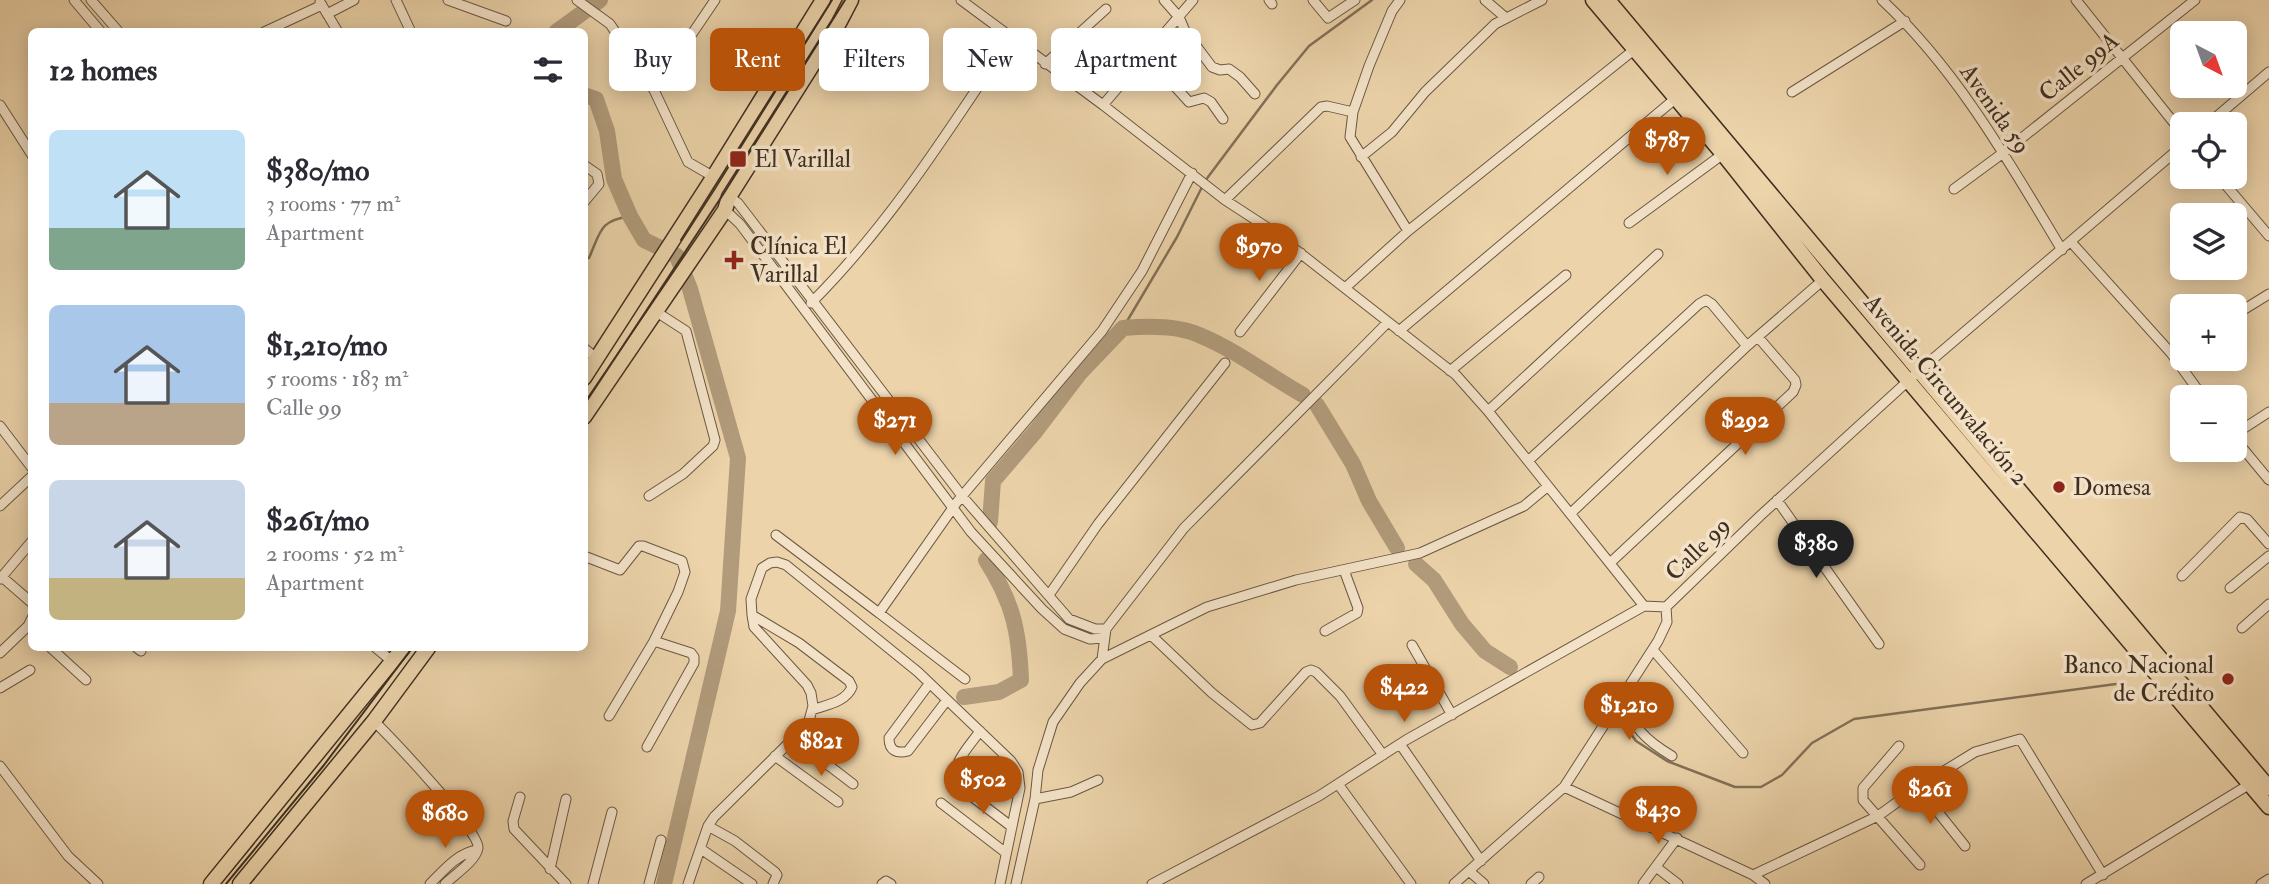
<!DOCTYPE html>
<html lang="en">
<head>
<meta charset="utf-8">
<style>
	body { margin:0; font-family:"IM FELL Double Pica",serif; background:#f2f2f3; color:#2b2b33; height:100vh; display:flex; flex-direction:column; font-size:26px; white-space:nowrap }
	* { box-sizing:border-box; margin:0 }
	p { font-size:23px; color:#7c7c81 }
	.icon { flex:none; width:38px; height:38px; fill:none; stroke:currentColor; stroke-width:2; stroke-linecap:round; stroke-linejoin:round }
	.map { position:relative; flex:1; overflow:hidden }
	.drawer { position:absolute; left:28px; top:28px; width:560px; height:623px; display:flex; flex-direction:column; background:#fff; border-radius:10px; box-shadow:0 4px 18px #0003 }
	.drawer>* { flex:none }
	.banner { position:absolute; left:609px; top:28px; width:665px; height:63px; display:flex; gap:14px }
	.needle { width:46px; rotate:139deg }
	.fabs { position:absolute; left:2170px; top:21px; display:grid; gap:14px }
	.fabs a { display:grid; place-items:center; width:77px; height:77px; border-radius:10px; background:#fff; box-shadow:0 4px 18px #0003; font-size:35px }
	.price { position:absolute; translate:-50% -60px; padding:0 16px; border-radius:24px; background:#b45309; color:#fff; font-size:23px; line-height:46px; filter:drop-shadow(0 2px 4px #0008) }
	.price::after { content:''; position:absolute; left:50%; top:42px; width:21px; height:16px; margin-left:-10px; background:inherit; clip-path:polygon(0 0,100% 0,50% 100%) }
	.price.selected { background:#222; color:#fff }
	ul { padding:0; list-style:none }
	li { display:flex; align-items:center; gap:21px; height:175px; padding:0 21px }
	li span { display:grid; place-items:center; flex:none; width:196px; height:140px; border-radius:10px; color:#555 }
	li>.icon { margin-inline-start:auto }
	span .icon { width:84px; height:84px; fill:#fffc; stroke-width:1 }
	li b { font-size:30px }
	h2 { display:flex; justify-content:space-between; align-items:center; height:84px; padding:0 21px; font-size:30px }
	.pill { padding:0 24px; border-radius:10px; background:#fff; box-shadow:0 4px 18px #0003; font-size:24px; line-height:63px }
	.pill.selected { background:#b45309; color:#fff }
	.map>svg:first-child { display:block }
</style>
</head>
<body>
<div class="map">
<svg width="2269" height="884" viewBox="0 0 2269 884">
	<rect width="100%" height="100%" fill="#ecd3aa"/>
	<filter id="stains"><feTurbulence type="fractalNoise" baseFrequency=".00286" numOctaves="4"/><feColorMatrix values="0 0 0 0 .2 0 0 0 0 .09 0 0 0 0 .02 0 0 0 .5 -.17"/></filter>
	<radialGradient id="worn" r=".72"><stop offset=".6" stop-color="#630" stop-opacity="0"/><stop offset="1" stop-color="#630" stop-opacity=".3"/></radialGradient>
	<g fill="none" stroke-linecap="round" stroke-linejoin="round">
		<path stroke="#837057" stroke-width="2.5" d="M1205 181 1277 85 1309 46 1372 0
			M584 258H589C601 231 599 221 630 216
			M1123 328 1177 237 1202 187
			M1618 716 1636 741 1667 761 1735 787H1761L1782 775 1812 743 1854 719 2116 684"/>
		<path stroke="#b19b7b" stroke-width="16" d="M556 32 600 0
			M584 95 596 99 607 131 614 179 630 216 644 240 677 256 690 289 738 458 728 611 664 884
			M1317 405 1353 464 1369 501 1397 548
			M990 522 993 481 1035 432 1080 373 1123 328C1147 326 1177 325 1199 335 1236 350 1269 376 1303 395
			M1416 564 1434 580 1462 624 1485 651 1510 667
			M964 697 999 692 1021 680C1019 630 1013 603 986 560"/>
		<g stroke="#6a5842" stroke-width="11">
			<path id="minor" d="M74 0 101 32
				M91 0 119 32
				M396 0 411 32
				M448 0 506 21
				M577 0 610 24 654 90 688 162 714 177
				M961 0 1103 105 1225 200 1268 228 1456 375 1488 411 1644 606
				M1164 0 1179 17 1185 31 1212 67 1220 70 1229 69 1240 77 1255 94
				M1269 0 1272 4
				M1313 0 1328 18 1355 0
				M1400 0 1392 11 1369 66 1353 112 1350 137 1408 231
				M1485 0 1506 18
				M1882 0C1958 71 2009 162 2062 250
				M2076 0 2182 133
				M320 2 338 32
				M327 14 354 0
				M264 32 322 5
				M1161 36 1168 59 1166 70 1169 80 1189 102 1204 98 1211 102 1223 119
				M1045 64 1106 9
				M654 90 715 0
				M1792 92 1905 21
				M0 105 32 155
				M1103 105 1193 0
				M2208 124 2269 72
				M1361 157 1392 132 1425 92 1495 24 1542 0
				M584 165 597 174 599 184 584 202
				M2219 177 2269 236
				M1954 189 2003 153 2195 0
				M729 197 738 203 962 496 1069 619 1095 629H1106
				M1225 200 1321 107 1327 106 1353 112
				M725 210 740 224 971 532 1042 609 1064 629 1090 639 1104 638
				M1629 223 1723 154
				M2071 242 2171 353 2203 397
				M1345 288 1408 231 1635 49
				M811 303C890 224 949 130 1011 37
				M2235 315 2269 294
				M1399 331 1676 98
				M1240 332 1301 253
				M584 348 597 359
				M2171 353 2182 347
				M1450 371 1566 275
				M1488 411 1658 254
				M0 426 32 468
				M2235 434 2269 412
				M2235 439 2269 480
				M1528 461 1699 304 1706 300 1712 304 1747 346
				M649 496 683 474 713 446 715 440 686 331 655 311
				M1777 500 1879 644
				M0 506 32 476
				M1571 513 1747 346 1823 280
				M776 535 879 613 957 502 1102 331 1142 271 1192 173
				M584 556 620 570 639 546H643L682 561 685 572 678 592 654 641 691 653 694 657V663L647 747
				M1610 563 1793 392 1796 385 1795 380 1758 337
				M2182 576 2240 517 2247 519 2269 544
				M2 577 32 603
				M0 579 32 541
				M2230 588 2269 556
				M1049 595 1098 524 1225 363
				M1666 607 1760 516 1920 370 2182 146
				M879 613 965 679
				M752 615 799 643 849 681 852 687C846 702 826 705 812 710
				M2242 628 2269 604
				M1325 631 1357 613 1358 608 1344 570
				M1152 636 1212 693 1252 725 1260 723 1306 672 1311 670 1316 672 1340 696 1383 755
				M1412 645 1452 715
				M51 648 86 680
				M137 648 141 651
				M376 648 393 662
				M1653 650 1743 753
				M0 653 28 626 32 618
				M1102 659 1106 629 1184 528 1387 323
				M929 684 889 738C889 751 897 754 908 751L947 700
				M0 688 30 670
				M1622 697C1636 729 1642 738 1672 756
				M609 716 654 641
				M374 721C390 737 481 832 478 848 476 861 454 875 445 884
				M980 731C969 747 948 766 958 786L1012 827
				M793 738 853 784
				M1400 744 1481 861
				M1899 746 1863 788V800L1920 865
				M775 756 838 802
				M0 766 68 856 98 884
				M1338 784 1411 884
				M1564 787 1753 875 1765 884
				M1918 787 1965 846
				M520 797 513 821 514 829 566 884
				M1035 799 1071 792 1098 780
				M941 803 1006 853
				M708 826 735 841 775 872 777 875 773 884
				M701 849 752 884
				M1656 867 1678 884
				M550 869 566 799
				M1469 871 1484 884
				M1753 875 1878 816 1918 787 1975 752 2020 739 2103 875
				M430 884C444 870 458 853 477 850
				M593 884 612 812
				M649 884 661 840
				M688 884 708 826 714 817 808 724 813 706 811 693 807 685 754 627 752 615 751 599 762 568 770 563 777 562 786 565 918 672 1011 761 1018 772 1020 788 1000 884
				M882 884 886 881 891 884
				M1016 884 1035 799 1038 770 1053 722 1080 683 1102 659 1207 607 1296 580 1420 553 1524 506 1548 486
				M1152 884 1319 796 1406 740 1644 606 1666 607
				M1454 884 1564 787 1658 641 1667 622 1666 607
				M1531 884 1539 877
				M1643 884 1677 838
				M2086 884 2250 784
				M2261 884 2269 879"/>
		</g>
		<g stroke="#3f2f20" stroke-width="17">
			<path id="primary" d="M584 378 709 184 823 0
				M584 417 725 210 729 197 839 23 851 0
				M211 884 403 648
				M240 884 374 721 428 648"/>
		</g>
		<g stroke="#3f2f20" stroke-width="17">
			<path id="trunk" d="M1593 0 1723 154 1823 280 2269 807
				M1608 0 2269 788"/>
		</g>
		<use href="#minor" stroke="#f3e2c8" stroke-width="9"/>
		<use href="#primary" stroke="#ecd3aa" stroke-width="14"/>
		<use href="#trunk" stroke="#ecd3aa" stroke-width="14"/>
		<path stroke="#3f2f20" stroke-width="2" d="M681 240 832 0
			M584 405 724 193 845 0
			M226 884 324 765 412 648"/>
	</g>
	<g fill="#8f2418" stroke="#f3e2c8" stroke-width="2.5">
		<rect x="729" y="150" width="18" height="18" rx="3.5"/>
		<path d="M730.5 249.5h7v7h7v7h-7v7h-7v-7h-7v-7h7z"/>
		<circle cx="2059" cy="487" r="7"/>
		<circle cx="2228" cy="679" r="7"/>
	</g>
	<g text-anchor="middle" dominant-baseline="central" stroke-width="7" stroke-linejoin="round" paint-order="stroke">
		<g font-size="24" fill="#3f2f20" stroke="#f3e2c8">
			<text transform="translate(2079 67) rotate(-39)">Calle 99A</text>
			<text transform="translate(1995 109) rotate(55)">Avenida 59</text>
			<text transform="translate(1946 390) rotate(50)">Avenida Circunvalación 2</text>
			<text transform="translate(1698 549) rotate(-44)">Calle 99</text>
		</g>
		<g font-size="24" fill="#3f2f20" stroke="#f3e2c8" text-anchor="start">
			<text x="754" y="159">El Varillal</text>
			<text x="750" y="246">Clínica El<tspan x="750" dy="28">Varillal</tspan></text>
			<text x="2073" y="487">Domesa</text>
			<text x="2214" y="665" text-anchor="end">Banco Nacional<tspan x="2214" dy="28">de Crédito</tspan></text>
		</g>
	</g>
	<rect width="100%" height="100%" filter="url(#stains)"/>
	<rect width="100%" height="100%" fill="url(#worn)"/>
</svg>
<div class="fabs">
<a><svg class="needle" viewBox="-14 -14 28 28"><path d="M0-13l5 13h-10z" fill="#e53935"/><path d="M0 13l5-13h-10z" fill="#7c7c81"/></svg></a>
<a><svg class="icon" aria-label="locate" viewBox="0 0 24 24"><circle cx="12" cy="12" r="6"/><path d="M12 2v4M12 18v4M2 12h4M18 12h4"/></svg></a>
<a><svg class="icon" aria-label="layers" viewBox="0 0 24 24"><path d="M12 4l9 5-9 5-9-5zM3 14l9 5 9-5"/></svg></a>
<a>+</a>
<a>−</a>
</div>
<b class="price" style="left:1667px;top:177px">$787</b>
<b class="price" style="left:1259px;top:283px">$970</b>
<b class="price" style="left:895px;top:457px">$271</b>
<b class="price" style="left:1745px;top:457px">$292</b>
<b class="price selected" style="left:1816px;top:580px">$380</b>
<b class="price" style="left:1404px;top:724px">$422</b>
<b class="price" style="left:1629px;top:742px">$1,210</b>
<b class="price" style="left:821px;top:778px">$821</b>
<b class="price" style="left:983px;top:816px">$502</b>
<b class="price" style="left:1930px;top:826px">$261</b>
<b class="price" style="left:1658px;top:846px">$430</b>
<b class="price" style="left:445px;top:850px">$680</b>
<div class="banner">
<a class="pill">Buy</a>
<a class="pill selected">Rent</a>
<a class="pill">Filters</a>
<a class="pill">New</a>
<a class="pill">Apartment</a>
</div>
<section class="drawer">
<h2>12 homes<svg class="icon" aria-label="filters" viewBox="0 0 24 24"><path d="M4 7h16M4 17h16"/><circle cx="9" cy="7" r="2"/><circle cx="15" cy="17" r="2"/></svg></h2>
<ul>
<li><span style="background:linear-gradient(#bfe0f5 70%,#7fa58c 0)"><svg class="icon" aria-label="home" viewBox="0 0 24 24"><path d="M3 11l9-7 9 7M6 9v11h12V9"/></svg></span><div><b>$380/mo</b><p>3 rooms · 77 m²</p><p>Apartment</p></div></li>
<li><span style="background:linear-gradient(#a9c7e8 70%,#b9a48a 0)"><svg class="icon" aria-label="home" viewBox="0 0 24 24"><path d="M3 11l9-7 9 7M6 9v11h12V9"/></svg></span><div><b>$1,210/mo</b><p>5 rooms · 183 m²</p><p>Calle 99</p></div></li>
<li><span style="background:linear-gradient(#c9d6e8 70%,#c2b280 0)"><svg class="icon" aria-label="home" viewBox="0 0 24 24"><path d="M3 11l9-7 9 7M6 9v11h12V9"/></svg></span><div><b>$261/mo</b><p>2 rooms · 52 m²</p><p>Apartment</p></div></li>
</ul>
</section>
</div>
</body>
</html>
